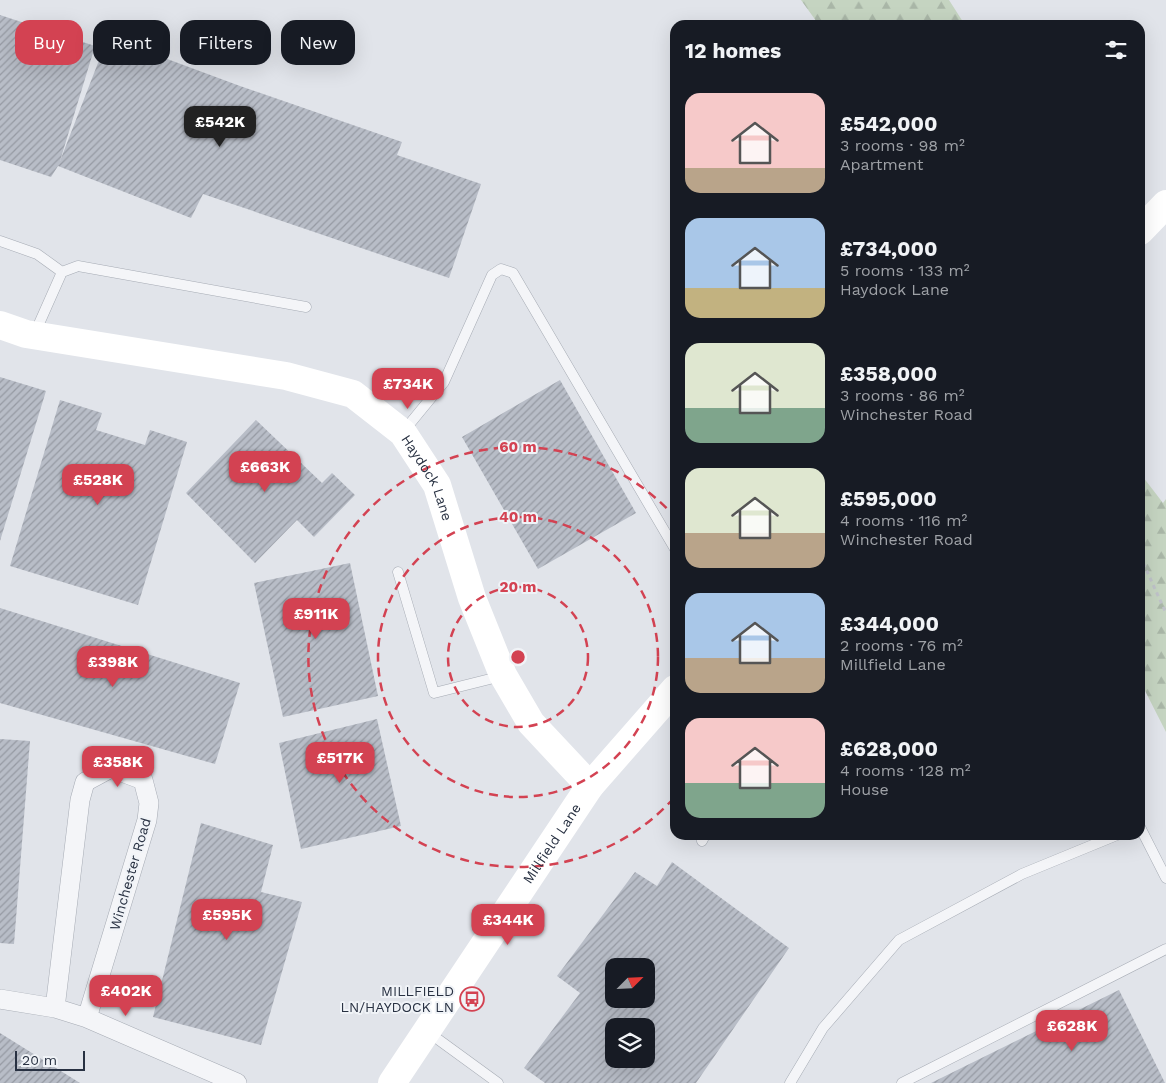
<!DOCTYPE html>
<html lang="en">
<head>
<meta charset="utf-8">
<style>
	body { margin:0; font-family:"Work Sans",sans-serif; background:#20242c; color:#f1f3f6; height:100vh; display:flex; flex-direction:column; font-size:19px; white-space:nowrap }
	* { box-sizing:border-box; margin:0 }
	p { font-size:16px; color:#9ea1a6 }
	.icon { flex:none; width:28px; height:28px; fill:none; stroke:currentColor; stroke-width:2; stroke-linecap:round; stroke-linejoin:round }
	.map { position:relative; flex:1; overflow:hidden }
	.panel { position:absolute; left:670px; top:20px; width:475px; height:820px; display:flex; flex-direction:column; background:#171b24; border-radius:15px; box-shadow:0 5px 20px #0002 }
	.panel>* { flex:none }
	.banner { position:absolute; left:15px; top:20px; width:475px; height:45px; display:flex; gap:10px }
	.needle { width:32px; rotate:66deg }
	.fabs { position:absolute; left:605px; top:958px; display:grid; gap:10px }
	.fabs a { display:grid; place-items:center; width:50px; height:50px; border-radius:10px; background:#171b24; box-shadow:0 5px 20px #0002; font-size:25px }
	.scale { position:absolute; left:15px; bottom:12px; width:70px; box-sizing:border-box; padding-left:5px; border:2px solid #283142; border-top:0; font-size:14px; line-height:18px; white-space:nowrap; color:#283142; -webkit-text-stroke:4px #f0f3f7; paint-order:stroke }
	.price { position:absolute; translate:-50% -42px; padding:0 11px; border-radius:10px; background:#d34252; color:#fff; font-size:16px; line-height:32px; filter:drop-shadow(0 1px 2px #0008) }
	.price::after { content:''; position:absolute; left:50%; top:30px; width:15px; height:11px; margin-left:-8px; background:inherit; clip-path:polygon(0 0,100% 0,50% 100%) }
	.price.active { background:#222; color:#fff }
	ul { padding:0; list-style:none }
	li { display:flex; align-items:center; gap:15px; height:125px; padding:0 15px }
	li span { display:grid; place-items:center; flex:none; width:140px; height:100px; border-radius:15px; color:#555 }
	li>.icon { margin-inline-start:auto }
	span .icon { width:60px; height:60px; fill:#fffc; stroke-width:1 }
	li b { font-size:21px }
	h2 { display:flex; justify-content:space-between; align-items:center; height:60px; padding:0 15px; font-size:21px }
	.chip { padding:0 18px; border-radius:15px; background:#171b24; box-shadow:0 5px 20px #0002; font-size:18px; line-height:45px }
	.chip.active { background:#d34252; color:#fff }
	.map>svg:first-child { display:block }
</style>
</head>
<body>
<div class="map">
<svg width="1166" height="1083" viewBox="0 0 1166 1083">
	<defs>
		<pattern id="forest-firs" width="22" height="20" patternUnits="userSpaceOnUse" patternTransform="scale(1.25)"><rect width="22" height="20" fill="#c5d4c1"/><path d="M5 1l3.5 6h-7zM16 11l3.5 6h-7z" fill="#a9b6a7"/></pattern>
		<pattern id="building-hatch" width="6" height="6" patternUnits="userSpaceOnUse" patternTransform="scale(1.25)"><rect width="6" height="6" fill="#b8bdc7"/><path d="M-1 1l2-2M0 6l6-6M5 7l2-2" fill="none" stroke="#969aa3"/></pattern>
	</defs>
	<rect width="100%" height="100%" fill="#e1e4ea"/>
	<path fill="url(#forest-firs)" d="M801 0H949L965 25H819Z
		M1140 473 1163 503 1166 499V732L1140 681Z"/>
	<path fill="url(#building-hatch)" fill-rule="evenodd" d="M0 15 95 46 60 161 108 37 240 86 402 142 397 155 481 184 449 278 203 194 191 218 58 166 51 177 0 160Z
		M0 377 46 391 0 541Z
		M560 380 636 513 538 569 462 437Z
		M60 400 102 413 96 430 145 445 150 430 187 442 138 605 10 566Z
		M256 420 322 483 332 473 355 495 314 537 297 520 255 563 186 493Z
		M350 563 378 696 283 717 254 583Z
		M0 608 240 683 215 764 0 703Z
		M377 719 401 826 301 849 279 743Z
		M0 739 30 741 14 944 0 943Z
		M201 823 273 845 261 892 302 902 261 1045 153 1017Z
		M672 862 789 948 696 1083H545L524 1068 580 993 557 976 635 872 657 886ZM614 966H646V999H614ZM614 1026H646V1059H614Z
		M1119 990 1165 1083H931Z
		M0 1033 80 1083H0Z"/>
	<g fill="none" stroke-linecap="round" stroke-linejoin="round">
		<g stroke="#a6abb4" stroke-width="11">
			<path id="lane" d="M0 241 37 254 62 272
				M34 335 62 272 78 266 306 307
				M403 432 444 382 492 275 501 269 513 273 675 549
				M398 572 434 693 502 676
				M1140 827 1166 878
				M702 841 705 835
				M428 1032 498 1083
				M790 1083 823 1028 899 940 1022 874 1117 835
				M902 1083 1166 949"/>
		</g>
		<g stroke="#a6abb4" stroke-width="20">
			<path id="street" d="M0 999 55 1008 87 1018 237 1083
				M55 1008 80 800 85 782 111 768 143 780 149 803 147 820 87 1018"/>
		</g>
		<path stroke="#bfc2c9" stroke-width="3" stroke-dasharray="4 4" stroke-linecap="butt" d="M1140 556 1166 613"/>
		<use href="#lane" stroke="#f4f5f8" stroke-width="10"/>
		<use href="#street" stroke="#f4f5f8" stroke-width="19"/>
		<g stroke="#fff" stroke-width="28">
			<path d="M1140 231 1166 204"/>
			<path id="s1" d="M0 325 26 334 286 376 353 394 403 433 437 485 472 598 503 675 531 723 590 786"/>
			<path id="s2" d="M392 1083 590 786 675 689"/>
		</g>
	</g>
	<g fill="none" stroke="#d34252" stroke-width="2.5" stroke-dasharray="9 6">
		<circle cx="518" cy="657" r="70"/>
		<circle cx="518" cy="657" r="140"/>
		<path d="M674 798A210 210 0 1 1 674 516"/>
	</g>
	<defs>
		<g id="bus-ring" transform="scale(1.25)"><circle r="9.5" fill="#f0f3f7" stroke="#d34252" stroke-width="1.5"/><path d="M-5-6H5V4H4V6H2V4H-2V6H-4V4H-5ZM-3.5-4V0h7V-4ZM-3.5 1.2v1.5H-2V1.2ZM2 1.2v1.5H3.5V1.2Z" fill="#d34252"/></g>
	</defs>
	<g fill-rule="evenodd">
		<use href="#bus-ring" x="472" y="999"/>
	</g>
	<g text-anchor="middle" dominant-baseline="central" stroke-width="4" stroke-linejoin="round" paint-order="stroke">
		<g font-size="14" fill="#283142" stroke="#f0f3f7">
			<text stroke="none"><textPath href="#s1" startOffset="475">Haydock Lane</textPath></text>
			<text stroke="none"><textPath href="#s2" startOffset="288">Millfield Lane</textPath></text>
			<text transform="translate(130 874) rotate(-74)">Winchester Road</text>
		</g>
		<g font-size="14" fill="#283142" stroke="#f0f3f7" text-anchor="end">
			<text x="454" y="991">MILLFIELD<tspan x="454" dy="16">LN/HAYDOCK LN</tspan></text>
		</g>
	</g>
	<circle cx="518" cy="657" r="8" fill="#d34252" stroke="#f0f3f7" stroke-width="2.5"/>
	<g font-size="15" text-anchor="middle" font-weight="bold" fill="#d34252" stroke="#f0f3f7" stroke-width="4" stroke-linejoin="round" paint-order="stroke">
		<text x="518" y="452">60 m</text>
		<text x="518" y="522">40 m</text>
		<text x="518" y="592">20 m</text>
	</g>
</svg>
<div class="fabs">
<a><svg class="needle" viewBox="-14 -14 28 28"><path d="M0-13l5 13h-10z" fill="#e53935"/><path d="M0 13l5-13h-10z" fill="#9ea1a6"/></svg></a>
<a><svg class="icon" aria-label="layers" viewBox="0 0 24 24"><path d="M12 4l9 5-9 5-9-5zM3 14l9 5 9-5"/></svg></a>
</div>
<div class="scale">20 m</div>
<b class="price active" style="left:220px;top:148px">£542K</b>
<b class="price" style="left:408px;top:410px">£734K</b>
<b class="price" style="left:265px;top:493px">£663K</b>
<b class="price" style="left:98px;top:506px">£528K</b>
<b class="price" style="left:316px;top:640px">£911K</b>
<b class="price" style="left:113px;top:688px">£398K</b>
<b class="price" style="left:340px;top:784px">£517K</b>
<b class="price" style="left:118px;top:788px">£358K</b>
<b class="price" style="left:227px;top:941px">£595K</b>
<b class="price" style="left:508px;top:946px">£344K</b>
<b class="price" style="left:126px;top:1017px">£402K</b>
<b class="price" style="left:1072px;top:1052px">£628K</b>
<div class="banner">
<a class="chip active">Buy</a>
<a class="chip">Rent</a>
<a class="chip">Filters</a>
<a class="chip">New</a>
</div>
<section class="panel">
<h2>12 homes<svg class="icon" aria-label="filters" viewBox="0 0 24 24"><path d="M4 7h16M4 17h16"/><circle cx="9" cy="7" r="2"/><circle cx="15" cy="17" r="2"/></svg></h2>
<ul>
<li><span style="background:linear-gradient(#f6c9c9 75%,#b9a48a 0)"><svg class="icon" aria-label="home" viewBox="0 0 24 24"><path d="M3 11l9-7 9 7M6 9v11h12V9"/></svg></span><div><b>£542,000</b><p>3 rooms · 98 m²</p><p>Apartment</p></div></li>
<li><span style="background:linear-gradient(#a9c7e8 70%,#c2b280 0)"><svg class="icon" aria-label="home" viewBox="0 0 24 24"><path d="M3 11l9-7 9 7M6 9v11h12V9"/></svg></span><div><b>£734,000</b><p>5 rooms · 133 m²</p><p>Haydock Lane</p></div></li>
<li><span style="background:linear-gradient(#dfe7d0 65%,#7fa58c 0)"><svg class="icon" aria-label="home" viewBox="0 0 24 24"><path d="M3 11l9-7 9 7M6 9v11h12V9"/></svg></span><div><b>£358,000</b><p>3 rooms · 86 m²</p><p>Winchester Road</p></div></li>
<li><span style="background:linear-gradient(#dfe7d0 65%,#b9a48a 0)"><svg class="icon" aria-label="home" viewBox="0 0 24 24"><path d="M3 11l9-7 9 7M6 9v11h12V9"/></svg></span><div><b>£595,000</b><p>4 rooms · 116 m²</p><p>Winchester Road</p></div></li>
<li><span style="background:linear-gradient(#a9c7e8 65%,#b9a48a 0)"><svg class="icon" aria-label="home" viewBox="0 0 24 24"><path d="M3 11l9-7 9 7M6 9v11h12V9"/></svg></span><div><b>£344,000</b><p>2 rooms · 76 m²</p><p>Millfield Lane</p></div></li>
<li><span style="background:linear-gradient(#f6c9c9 65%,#7fa58c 0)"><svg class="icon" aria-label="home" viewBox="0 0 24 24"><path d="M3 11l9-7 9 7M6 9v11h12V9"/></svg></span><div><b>£628,000</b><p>4 rooms · 128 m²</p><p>House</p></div></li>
</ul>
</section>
</div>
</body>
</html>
